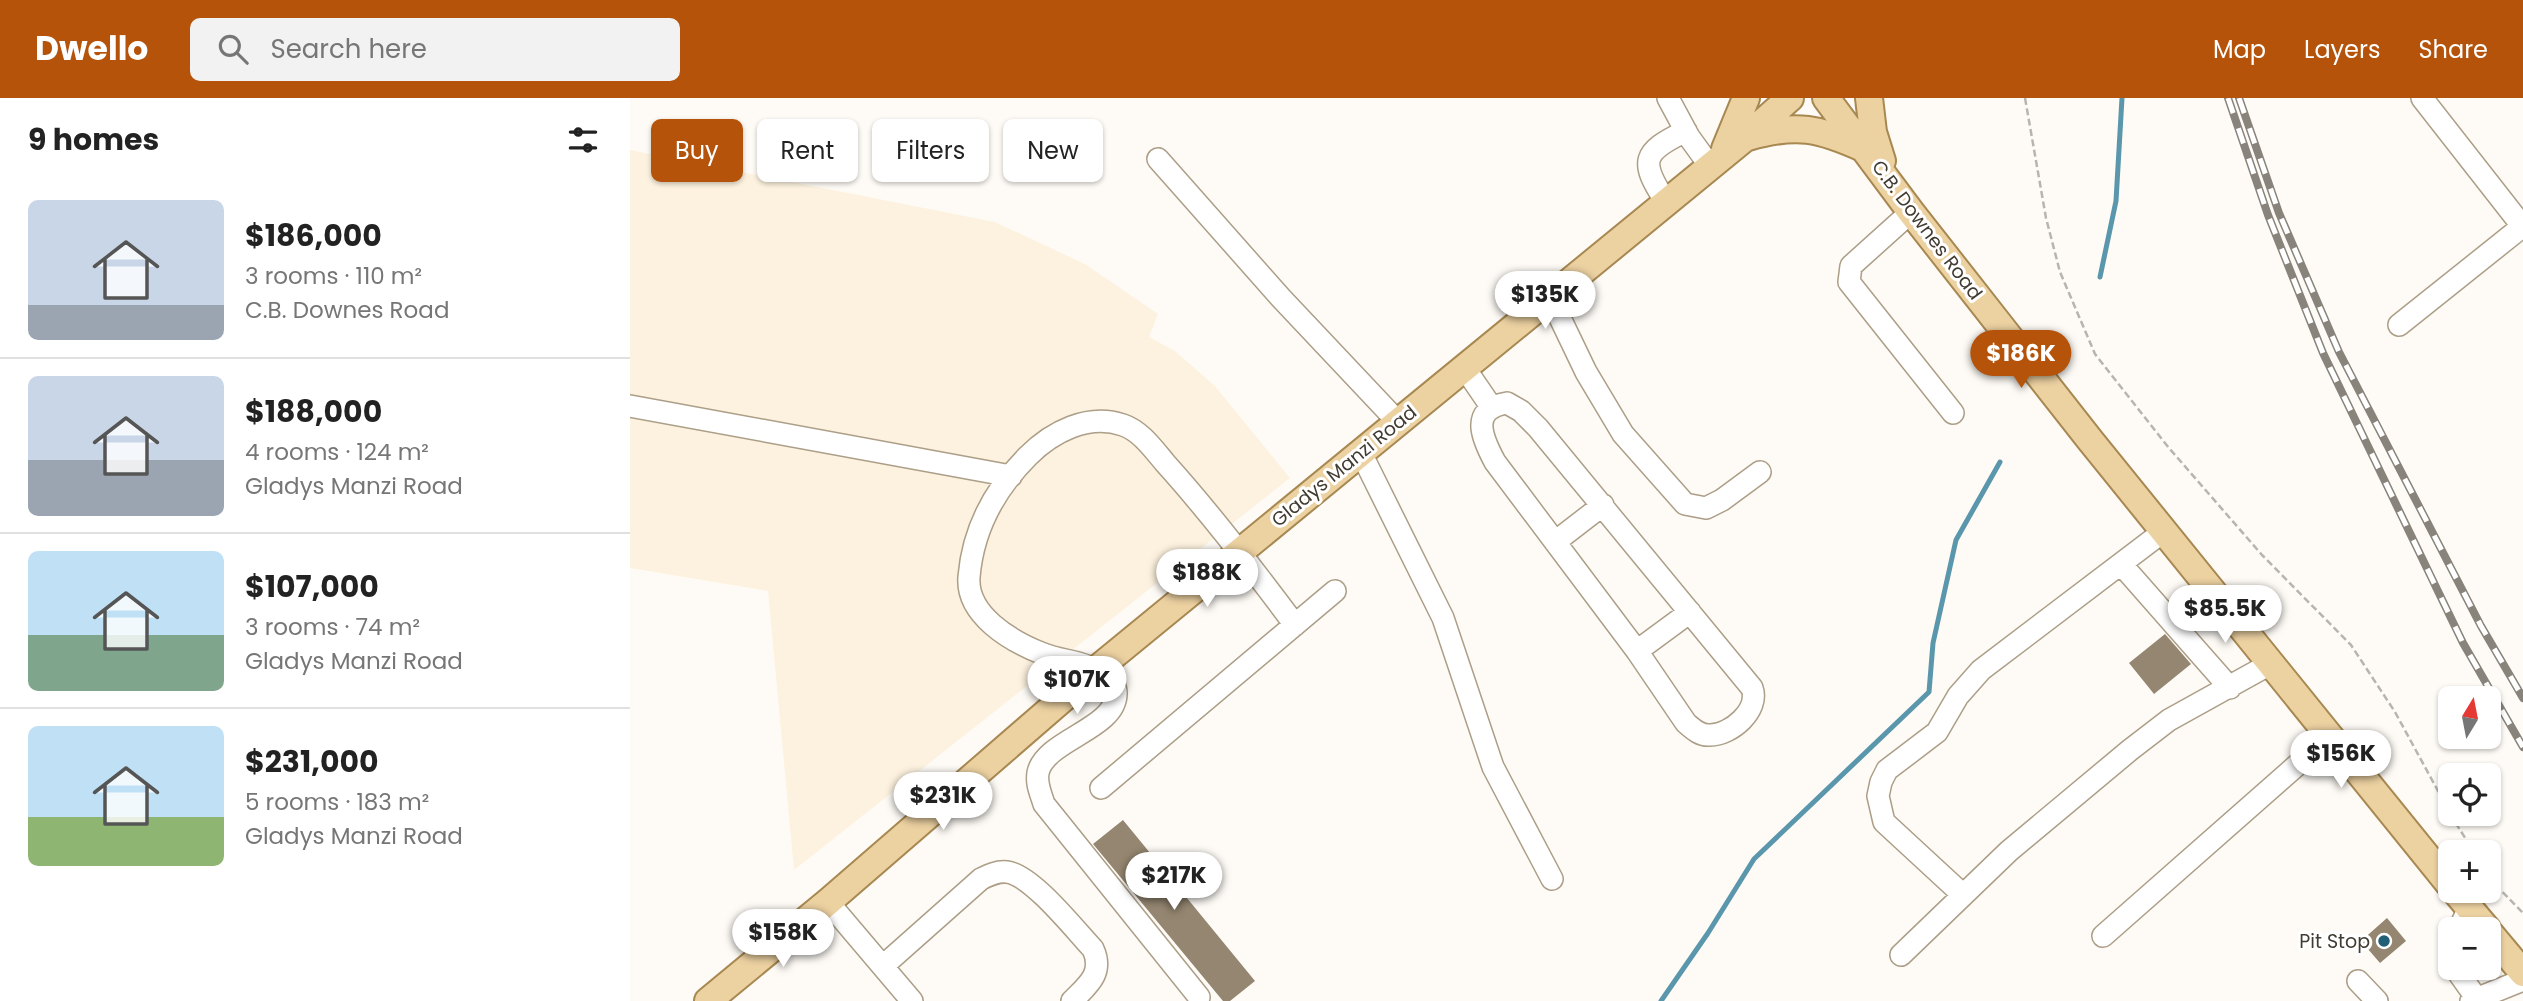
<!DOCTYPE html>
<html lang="en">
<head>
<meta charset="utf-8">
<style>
	body { margin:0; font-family:Poppins,sans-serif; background:#f2f2f2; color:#222; height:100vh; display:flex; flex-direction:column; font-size:26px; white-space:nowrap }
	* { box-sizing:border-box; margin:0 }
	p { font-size:23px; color:#767676 }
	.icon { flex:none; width:38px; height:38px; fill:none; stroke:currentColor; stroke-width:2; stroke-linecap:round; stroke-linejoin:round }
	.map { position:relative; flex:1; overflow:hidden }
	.panel { display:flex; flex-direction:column; background:#fff; width:630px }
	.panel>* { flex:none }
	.guide { position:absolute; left:21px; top:21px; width:665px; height:63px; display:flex; gap:14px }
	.needle { width:46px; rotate:10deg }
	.controls { position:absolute; left:1808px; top:588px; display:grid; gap:14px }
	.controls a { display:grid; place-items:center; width:63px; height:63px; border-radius:10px; background:#fff; box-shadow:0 2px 5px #0004; font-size:35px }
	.price { position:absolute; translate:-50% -60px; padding:0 16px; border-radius:24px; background:#fff; color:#222; font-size:23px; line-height:46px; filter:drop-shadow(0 2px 4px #0008) }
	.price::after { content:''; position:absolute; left:50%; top:42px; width:21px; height:16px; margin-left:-10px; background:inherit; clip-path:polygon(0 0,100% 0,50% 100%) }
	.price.on { background:#b45309; color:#fff }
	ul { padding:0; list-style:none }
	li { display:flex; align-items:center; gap:21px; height:175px; padding:0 28px }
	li+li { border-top:2px solid #e0e0e0 }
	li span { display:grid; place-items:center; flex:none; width:196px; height:140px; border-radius:10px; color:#555 }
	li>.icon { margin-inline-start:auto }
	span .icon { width:84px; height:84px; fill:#fffc; stroke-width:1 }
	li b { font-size:30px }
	h2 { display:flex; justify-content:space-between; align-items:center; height:84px; padding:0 28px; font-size:30px }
	.pill { padding:0 24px; border-radius:10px; background:#fff; box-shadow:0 2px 5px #0004; font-size:24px; line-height:63px }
	.pill.on { background:#b45309; color:#fff }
	header { display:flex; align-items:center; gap:42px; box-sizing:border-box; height:98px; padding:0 35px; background:#b45309; color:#fff }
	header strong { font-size:33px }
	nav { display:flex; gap:38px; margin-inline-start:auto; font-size:24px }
	.search { width:490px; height:63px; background:#f2f2f2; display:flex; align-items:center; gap:18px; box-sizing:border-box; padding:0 24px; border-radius:10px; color:#767676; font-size:26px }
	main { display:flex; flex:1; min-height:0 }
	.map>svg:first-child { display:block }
</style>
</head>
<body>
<header>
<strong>Dwello</strong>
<div class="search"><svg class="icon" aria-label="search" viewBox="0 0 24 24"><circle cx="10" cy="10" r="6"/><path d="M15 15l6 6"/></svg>Search here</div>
<nav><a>Map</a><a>Layers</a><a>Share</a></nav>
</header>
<main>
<section class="panel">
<h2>9 homes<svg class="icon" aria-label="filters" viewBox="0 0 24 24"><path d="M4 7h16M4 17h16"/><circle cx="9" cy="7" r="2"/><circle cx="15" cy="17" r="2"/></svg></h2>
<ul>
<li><span style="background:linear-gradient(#c9d6e8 75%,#9aa5b1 0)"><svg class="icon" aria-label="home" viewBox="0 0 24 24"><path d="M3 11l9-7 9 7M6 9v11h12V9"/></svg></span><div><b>$186,000</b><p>3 rooms · 110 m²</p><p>C.B. Downes Road</p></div></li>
<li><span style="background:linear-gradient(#c9d6e8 60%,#9aa5b1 0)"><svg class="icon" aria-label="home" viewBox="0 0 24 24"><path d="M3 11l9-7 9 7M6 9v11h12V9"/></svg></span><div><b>$188,000</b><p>4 rooms · 124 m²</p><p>Gladys Manzi Road</p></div></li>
<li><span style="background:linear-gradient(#bfe0f5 60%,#7fa58c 0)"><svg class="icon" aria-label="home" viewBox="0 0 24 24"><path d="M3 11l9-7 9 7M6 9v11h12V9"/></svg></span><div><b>$107,000</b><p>3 rooms · 74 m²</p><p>Gladys Manzi Road</p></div></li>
<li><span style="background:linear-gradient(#bfe0f5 65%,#8fb573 0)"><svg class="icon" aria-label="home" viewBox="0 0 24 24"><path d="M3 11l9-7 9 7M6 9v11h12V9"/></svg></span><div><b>$231,000</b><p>5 rooms · 183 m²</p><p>Gladys Manzi Road</p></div></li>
</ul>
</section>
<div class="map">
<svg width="1893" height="903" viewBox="0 0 1893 903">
	<rect width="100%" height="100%" fill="#fefbf6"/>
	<path fill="#fdf2df" d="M0 52 365 124 455 166 528 216 519 239 545 253 585 288 660 380 164 772 138 493 0 470Z"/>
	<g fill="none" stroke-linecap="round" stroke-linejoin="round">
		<path stroke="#5a97ac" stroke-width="5" d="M1470 179 1486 103 1492 0
			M1031 903 1078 835 1124 761 1299 594 1303 545 1326 442 1370 364"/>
	</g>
	<path fill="#948670" d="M1535 536 1561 566 1524 596 1499 565Z
		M493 722 625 883 600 903H593L463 746Z
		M1757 820 1776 843 1750 865 1731 843Z"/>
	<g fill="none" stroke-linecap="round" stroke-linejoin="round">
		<g stroke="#ac9e87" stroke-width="24">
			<path id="minor" d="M1038 0 1059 39 1080 68
				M1792 0 1893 129
				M528 61 651 200 768 324
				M1036 104C1009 63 1012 54 1056 33
				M1281 114 1221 168 1219 184 1323 315
				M920 199 956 274 993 336 1055 406 1076 410 1092 402 1130 374
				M1769 227 1893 128
				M834 269 862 310
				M877 305 891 313 908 330 1122 590C1130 612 1101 637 1080 637 1070 638 1063 631 1056 625L1007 553 865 364C852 340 839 311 877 305Z
				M0 308 381 378
				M731 355 813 520 863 669 922 781
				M925 444 973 407
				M1491 466 1600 590
				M1007 553 1060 514
				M471 690 705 493
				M1332 796 1254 724 1248 698 1251 684 1257 672 1307 634 1328 598 1351 572 1534 433
				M198 804 282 903
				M1829 831 1839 810
				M1473 838 1699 639
				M1271 857 1379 753 1500 652 1539 622 1640 566
				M253 868 351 781C359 777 367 773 377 774 402 777 445 832 463 851 474 875 458 887 442 903
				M1825 870 1847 901
				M1728 883 1747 903
				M569 899 414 706C411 696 406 686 408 675 414 642 487 631 486 595 486 588 483 586 479 582 454 560 438 566 411 555 381 543 336 517 339 479 343 431 365 391 398 358 422 334 458 315 493 327 511 333 524 352 536 366 582 417 624 472 665 527
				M1841 903 1893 882"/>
		</g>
		<g stroke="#a88851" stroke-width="30">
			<path id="major" d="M1196 0 1281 114 1460 342 1820 787
				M1239 0 1243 34 1252 63
				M1118 39C1167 25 1189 30 1235 51
				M1095 51 1116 0
				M1825 793 1857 831
				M1858 833 1893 875
				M78 903 198 804 467 571 1115 40 1160 0"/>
		</g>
		<path stroke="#b8b4ae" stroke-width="2.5" stroke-dasharray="7 3.5" stroke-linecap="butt" d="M1395 0 1416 120 1430 174 1465 256 1539 350 1632 457 1721 547 1765 614 1820 715
			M1820 716 1844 754
			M1858 779 1893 815"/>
		<use href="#minor" stroke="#fff" stroke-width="21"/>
		<use href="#major" stroke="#ecd1a1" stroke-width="26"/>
		<g stroke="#88837b" stroke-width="8">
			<path id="rail" d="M1598 0 1638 117 1693 255 1833 545 1893 649
				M1609 0 1649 115 1709 254 1851 528 1893 600"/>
		</g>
		<use href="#rail" stroke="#fff" stroke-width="5" stroke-dasharray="16" stroke-linecap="butt"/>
	</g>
	<circle fill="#205f75" stroke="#fff" stroke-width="2.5" cx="1754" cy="843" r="7"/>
	<g text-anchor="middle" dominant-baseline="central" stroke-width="6" stroke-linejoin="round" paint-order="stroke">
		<g font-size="19" fill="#413b32" stroke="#fff">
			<text transform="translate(1297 132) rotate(53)">C.B. Downes Road</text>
			<text transform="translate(714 368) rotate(-39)">Gladys Manzi Road</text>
		</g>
		<g font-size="19" fill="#413b32" stroke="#fff" text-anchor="end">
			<text x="1740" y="843">Pit Stop</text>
		</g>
	</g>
</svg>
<div class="controls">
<a><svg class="needle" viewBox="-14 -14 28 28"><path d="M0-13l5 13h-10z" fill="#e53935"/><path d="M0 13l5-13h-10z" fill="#767676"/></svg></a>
<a><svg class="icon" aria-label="locate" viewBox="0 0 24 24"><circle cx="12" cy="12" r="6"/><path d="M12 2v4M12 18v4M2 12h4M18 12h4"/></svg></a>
<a>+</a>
<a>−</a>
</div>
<b class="price" style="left:915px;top:233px">$135K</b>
<b class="price on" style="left:1391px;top:292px">$186K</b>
<b class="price" style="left:577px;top:511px">$188K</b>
<b class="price" style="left:1595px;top:547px">$85.5K</b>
<b class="price" style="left:447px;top:618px">$107K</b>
<b class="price" style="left:1711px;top:692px">$156K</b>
<b class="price" style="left:313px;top:734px">$231K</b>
<b class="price" style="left:544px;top:814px">$217K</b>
<b class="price" style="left:153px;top:871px">$158K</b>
<div class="guide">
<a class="pill on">Buy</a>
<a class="pill">Rent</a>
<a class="pill">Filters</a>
<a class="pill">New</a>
</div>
</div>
</main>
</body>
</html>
